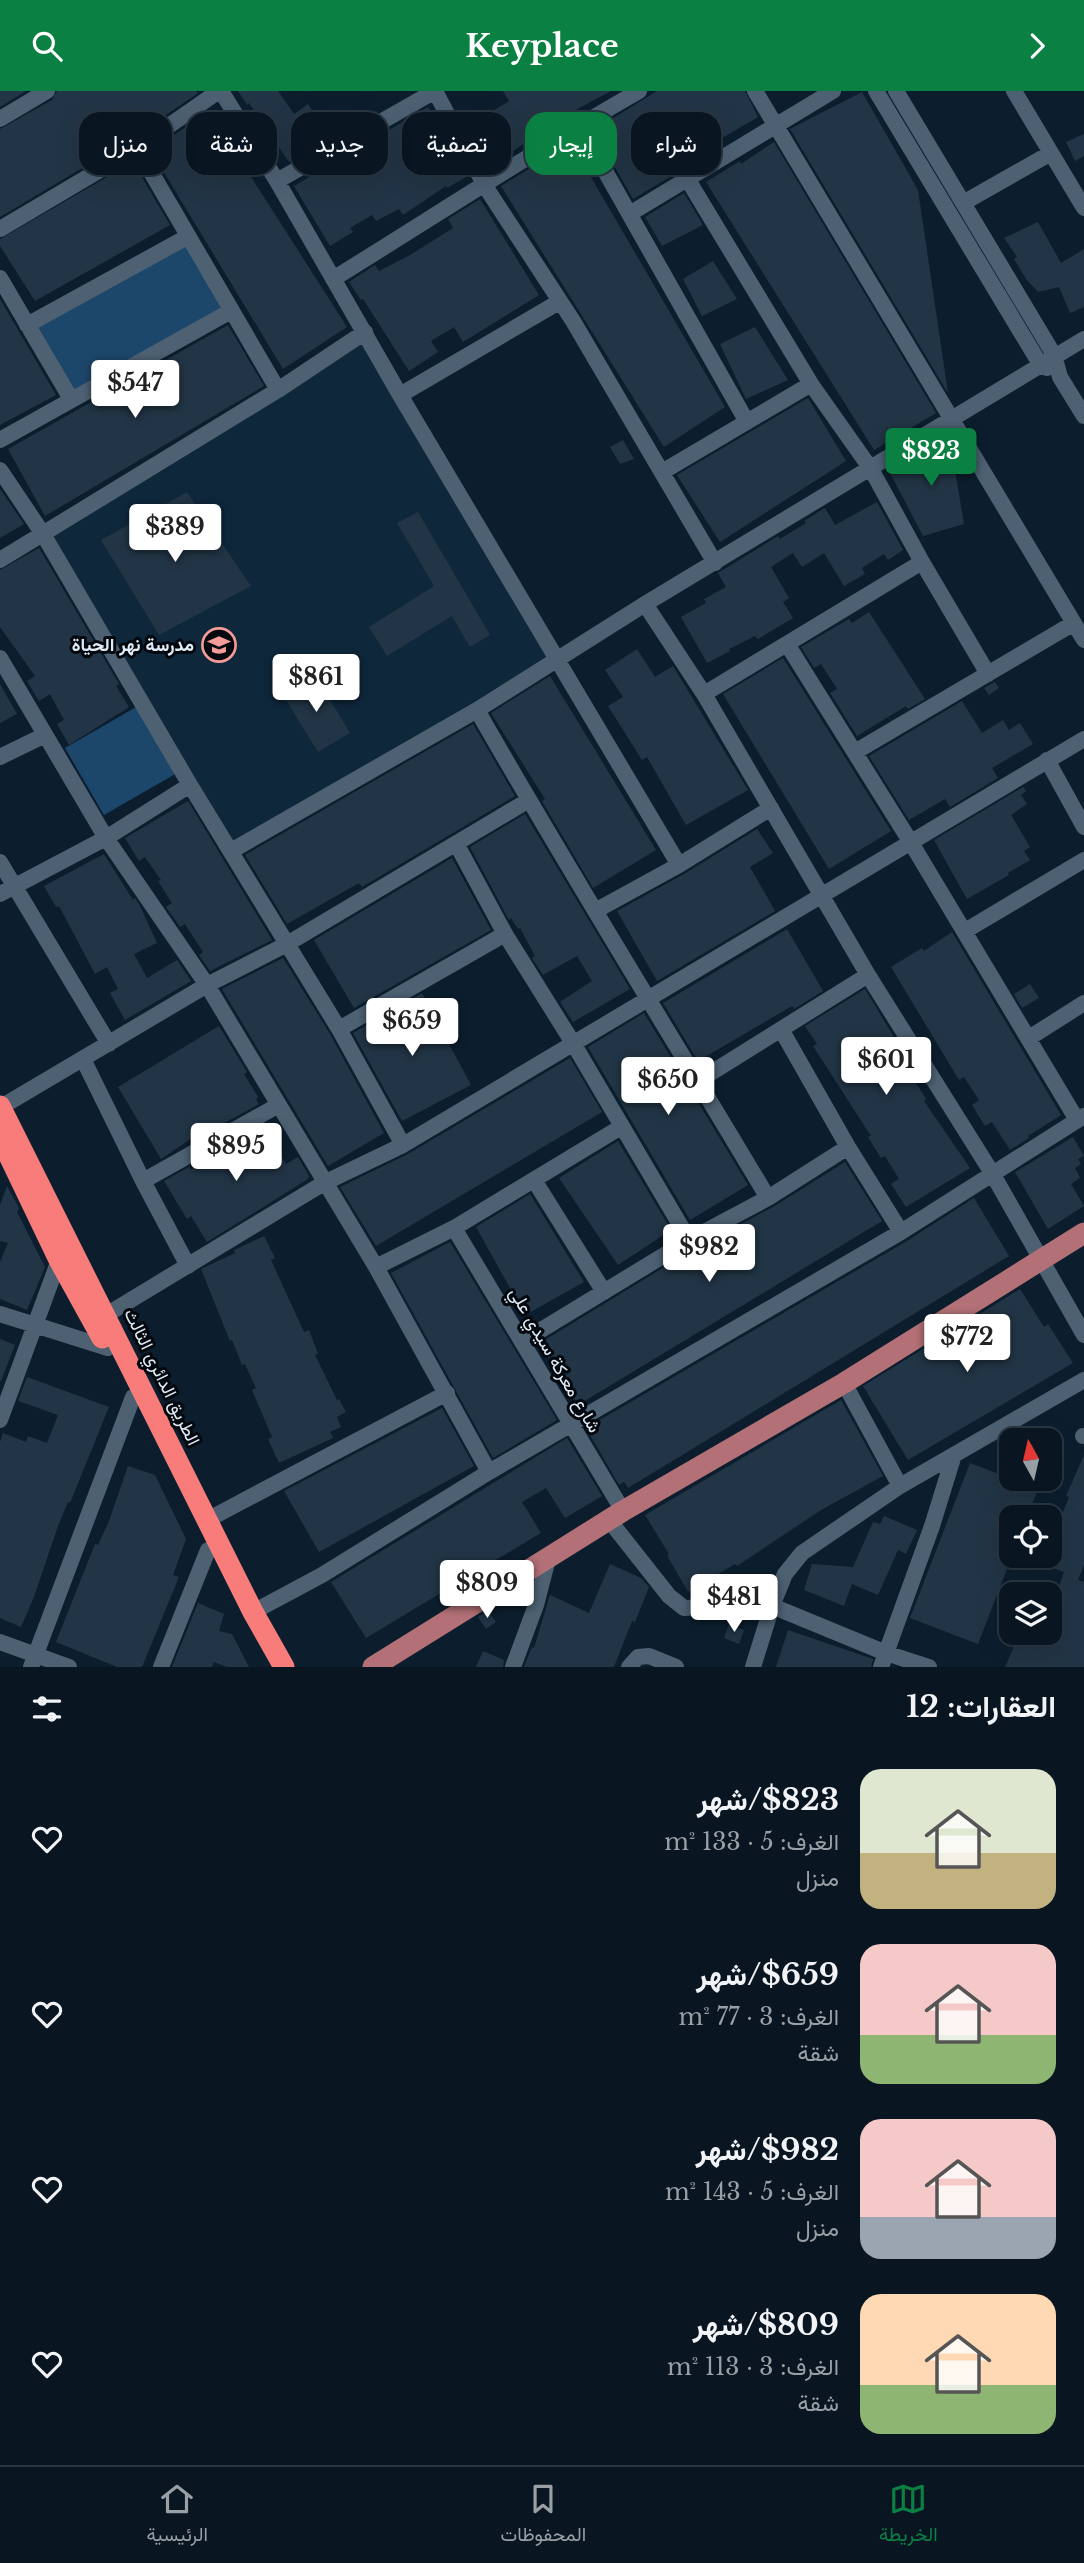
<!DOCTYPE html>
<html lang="ar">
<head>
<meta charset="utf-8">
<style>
	body { margin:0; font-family:"Libre Baskerville",Vazirmatn,serif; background:#17232f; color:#f1f3f6; direction:rtl; height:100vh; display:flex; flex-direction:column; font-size:26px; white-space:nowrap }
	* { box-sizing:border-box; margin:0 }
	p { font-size:23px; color:#999fa5 }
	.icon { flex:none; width:38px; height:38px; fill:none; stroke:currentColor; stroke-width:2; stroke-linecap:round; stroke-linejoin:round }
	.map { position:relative; height:1576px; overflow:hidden; direction:ltr }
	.drawer { display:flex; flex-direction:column; background:#091622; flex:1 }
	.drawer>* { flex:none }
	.banner { position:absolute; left:21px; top:21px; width:700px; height:63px; direction:rtl; display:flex; gap:14px }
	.needle { width:46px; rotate:352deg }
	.buttons { position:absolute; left:999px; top:1337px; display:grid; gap:14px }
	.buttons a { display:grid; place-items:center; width:63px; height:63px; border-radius:14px; background:#091622; box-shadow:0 7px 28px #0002,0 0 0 2px #293540; font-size:35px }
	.price { position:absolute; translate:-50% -60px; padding:0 16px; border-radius:7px; background:#fff; color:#222; font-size:23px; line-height:46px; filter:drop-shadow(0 2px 4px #0008) }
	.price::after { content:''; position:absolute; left:50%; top:42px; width:21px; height:16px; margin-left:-10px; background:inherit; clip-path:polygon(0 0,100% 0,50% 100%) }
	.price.current { background:#0b8043; color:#fff }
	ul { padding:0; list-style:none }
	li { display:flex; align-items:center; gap:21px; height:175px; padding:0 28px }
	li span { display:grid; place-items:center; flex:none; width:196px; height:140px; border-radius:21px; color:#555 }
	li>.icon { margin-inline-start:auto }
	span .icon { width:84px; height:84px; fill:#fffc; stroke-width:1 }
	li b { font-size:30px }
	h2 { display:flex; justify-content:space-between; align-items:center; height:84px; padding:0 28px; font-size:30px }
	.pill { padding:0 24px; border-radius:21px; background:#091622; box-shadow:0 7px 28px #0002,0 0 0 2px #293540; font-size:24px; line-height:63px }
	.pill.current { background:#0b8043; color:#fff }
	header { display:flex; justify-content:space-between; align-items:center; height:91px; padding:0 28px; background:#0b8043; color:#fff; font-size:32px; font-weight:700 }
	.dock { display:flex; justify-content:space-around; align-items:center; height:98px; border-top:2px solid #293540; background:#091622; font-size:19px; color:#999fa5 }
	.dock a { display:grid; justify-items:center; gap:4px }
	.dock .current { color:#0b8043 }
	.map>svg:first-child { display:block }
</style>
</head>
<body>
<header><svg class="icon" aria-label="forward" viewBox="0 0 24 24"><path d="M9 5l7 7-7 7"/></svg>Keyplace<svg class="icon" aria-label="search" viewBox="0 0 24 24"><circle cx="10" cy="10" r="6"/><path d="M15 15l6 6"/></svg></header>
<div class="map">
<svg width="1084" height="1576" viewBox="0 0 1084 1576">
	<rect width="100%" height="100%" fill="#0c1e2e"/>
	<path fill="#0f273b" d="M364 249 553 568 231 757 48 444Z"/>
	<path fill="#1d476a" d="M187 146 231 219 71 308 28 234Z
		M138 615 177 682 104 724 65 657Z"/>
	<path fill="#223546" d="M0 0H26L0 16Z
		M57 0H196L198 2 131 48 0 126V38L52 9Z
		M238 0H278L294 23 308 13 318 28 329 23 340 40 289 71 249 12 247 14Z
		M503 0H611L566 24 510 62 486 24 509 10Z
		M657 0H745L758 26 690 66 676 43 664 50 678 81 633 108 594 39Z
		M862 1 918 99 948 302 790 38Z
		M428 16 468 85 447 97 446 95 403 124 399 118 376 130 372 124 350 137 353 141 330 155 294 95Z
		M209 20 347 236 283 278 151 60Z
		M1084 43V65L1075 70 1066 51Z
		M774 51 936 322 874 359 706 91 740 70 741 73Z
		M571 52 725 316 664 356 501 95Z
		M133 71 170 134 35 210 0 155V148Z
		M684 102 703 134 662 155 645 126Z
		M480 108 539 204 463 251 454 236 431 250 438 261 409 280 363 208 361 209 349 191 375 174 379 180 410 164 453 137 448 128Z
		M1038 131 1061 172 1084 158V216L1070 222 1059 196 1038 201 1026 188 1014 168 1017 166 1004 147Z
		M713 170 737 208 702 225 683 188Z
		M0 208 56 304 0 334Z
		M228 234 264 295 45 425 8 358Z
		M755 236 788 289 746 308 720 253Z
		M808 307 846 370 720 451 677 384Z
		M949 344 964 433 923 445 888 378Z
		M623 349 634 368 620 373 610 356Z
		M0 398 24 433 0 447Z
		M187 401 251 495 159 544 101 449Z
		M877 411 903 459 888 469 884 463 862 477 865 483 844 495 824 462 802 476 793 462 771 476 789 507 783 511 793 527 758 548 755 545 729 558 730 560 707 572 681 526 706 512 704 508 726 496 718 482 778 445 780 448 806 432 804 430 825 417 835 434Z
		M418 421 490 544 470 556 452 525 387 565 369 536 434 495 397 432Z
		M39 457 119 593 116 595 129 616 69 654 57 633 64 629 50 603 39 610 27 590 35 585 0 536V479Z
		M869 521 925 608 908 618 906 615 857 645 830 602 837 598 821 573 814 577 801 556 849 528 852 532Z
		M637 558 655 586 673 575 748 699 686 734 647 666 642 669 608 615 623 606 605 579Z
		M783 567 891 740 829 778 723 603Z
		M315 584 350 642 318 661 283 604Z
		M550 585 656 759 593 797 542 710 545 708 491 622Z
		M995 591 999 597 989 604 984 597Z
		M0 593 17 623 0 632Z
		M962 610 982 642 1003 629 1009 639 1020 632 1033 653 992 677 998 687 950 716 945 708 909 729 869 665Z
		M473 633 515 705 362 796 359 792 287 833 245 764Z
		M1023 696 1026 700 1021 704 1027 713 1011 724 1030 756 1024 760 1030 769 1008 782 1009 784 967 808 934 749Z
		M188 710 272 849 210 880 199 864 203 861 185 833 180 836 166 816 172 812 158 790 161 789 145 766 139 770 125 747Z
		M525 723 630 898 573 931 560 911 592 890 577 865 543 884 532 867 535 865 520 837 518 838 511 827 509 829 470 756Z
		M757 738 773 762 750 776 775 820 657 890 617 820 684 783Z
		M104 763 133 809 135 807 140 815 157 852 134 863 147 887 177 869 191 890 125 929 110 902 118 898 107 876 95 883 59 815 56 816 44 795Z
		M452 767 491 839 354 917 314 849Z
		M787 838 823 900 794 918 792 915 698 970 663 912Z
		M952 841 1061 1024 1028 1045 1029 1047 1010 1059 992 1031 985 1035 972 1014 979 1009 964 986 959 989 891 876 922 857 924 860Z
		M283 867 330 943 384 1042 328 1075 222 898Z
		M1030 893 1039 907 1022 917 1014 903Z
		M865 898 904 963 900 966 926 1008 924 1010 970 1077 906 1116 891 1093 899 1088 885 1065 881 1067 868 1046 871 1045 813 955 817 953 805 935Z
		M422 902 471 994 402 1030 353 942Z
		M644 922 748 1094 690 1129 588 956Z
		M219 935 247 981 244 983 258 1006 256 1008 259 1013 206 1042 204 1039 161 1068 118 996Z
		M570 967 602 1021 376 1155 340 1096 408 1063Z
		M270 1031 279 1045 272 1049 286 1073 298 1066 309 1085 308 1088 207 1151 191 1125 187 1128 164 1090 189 1076 191 1078Z
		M1073 1046 1084 1065 1078 1068 1081 1073 1075 1077 1080 1087 1071 1093 1084 1115 1048 1138 1015 1081Z
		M618 1050 671 1139 618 1174 559 1087Z
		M845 1071 882 1130 578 1314 540 1252 694 1158 773 1116Z
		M7 1095 19 1117 17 1121 45 1176 27 1219 0 1208V1171L8 1152 0 1150V1114Z
		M530 1103 584 1191 525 1224 476 1136Z
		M974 1107 1009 1165 628 1397 624 1391 619 1394 586 1337 907 1150Z
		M264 1145 275 1167 271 1169 304 1241 309 1239 318 1263 315 1264 337 1309 339 1308 346 1321 337 1326 341 1336 330 1341 333 1347 279 1372 268 1348 272 1346 252 1299 256 1297 245 1273 242 1274 232 1249 230 1250 201 1178 235 1162 234 1159Z
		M450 1151 557 1329 493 1367 391 1182Z
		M1020 1198 1044 1236 1048 1233 1073 1272 908 1369 863 1295Z
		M0 1248 15 1254 1 1290 0 1289Z
		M27 1286 109 1316 70 1412 68 1411 58 1435 34 1506 21 1536 0 1527V1351L3 1342 26 1351 28 1345 47 1352 58 1324 18 1310Z
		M841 1309 883 1385 821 1419 737 1475 735 1473 688 1501 667 1464 669 1463 645 1424Z
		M442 1317 474 1375 319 1461 284 1400Z
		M567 1347 602 1405 565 1427 546 1397 522 1411 541 1442 366 1547 331 1491Z
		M1084 1364V1474L1078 1489 1084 1491V1576H1005L1020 1542H1050V1505L1055 1507 1064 1481 1044 1474 1047 1465H1050L1051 1451 1069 1406 1066 1405Z
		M970 1372 1038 1398 1027 1426H1012V1465L978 1553 910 1527Z
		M128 1375 155 1384 186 1448 173 1484 179 1486 142 1576H117L56 1551 95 1453 98 1454 109 1430Z
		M884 1425 917 1439 906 1463 898 1459 878 1504 852 1493 844 1515 804 1499 812 1473 853 1476 873 1431 880 1433Z
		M610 1473 641 1487 649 1496 635 1531 632 1530 614 1576H524L532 1556 534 1557 550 1504 589 1522Z
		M198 1512 224 1523 219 1540 232 1543 249 1576H227L214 1571 212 1576H172Z
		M488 1520 496 1531 486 1538 478 1526Z
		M729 1533 744 1539 739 1553 724 1547Z
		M788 1539 873 1568 871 1576H776Z
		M483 1560 504 1569 503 1576H476Z"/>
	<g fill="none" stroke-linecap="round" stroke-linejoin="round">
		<path stroke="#4d6173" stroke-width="16" d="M221 0 277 90 400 304 679 774
			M435 0 485 95 573 230 715 472
			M755 0 1084 549
			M876 0 1040 273 1047 277
			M896 0 1054 264 1060 286 1084 325
			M1014 0 1084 117
			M0 28 47 0
			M579 34 747 331
			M137 57 278 299
			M688 89 811 293 871 378 922 471 988 583
			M277 90 435 0
			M963 112 1051 62
			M631 122 833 0
			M0 138 137 57 219 0
			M0 187 71 308
			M333 188C435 125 535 59 639 0
			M27 234 187 146
			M400 304 559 211
			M0 349 231 220
			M0 379 43 443 190 694 339 938 403 1054
			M662 381 811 293
			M0 469 278 299 365 241
			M645 513 704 603 868 884 992 1082 1084 1244
			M787 553 910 750 1077 1029
			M0 567 106 747 207 894 376 1176 489 1381
			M704 603 922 471
			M477 619C571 784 671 944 768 1107
			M855 661 1074 532
			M0 666 45 644
			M1047 669 1084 736
			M457 754 505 843 573 952 689 1149
			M231 760 477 619 645 513 1084 248
			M0 771 109 953
			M0 803 106 747 190 694
			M595 820 679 774 771 717
			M965 840 1084 769
			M339 938 505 843
			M782 940 848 1056 901 1141
			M1029 947 1084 912
			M83 968 143 1090 277 1015
			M698 990 868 884
			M1 1016 207 894 287 853 529 709
			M534 1089 604 1201
			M143 1090 188 1175
			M454 1137 623 1420
			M376 1176 454 1137 621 1036
			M0 1223 108 1257
			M106 1224 324 1092 403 1054 1084 648
			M523 1250 689 1149 768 1107 848 1056
			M844 1292 900 1395
			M0 1329 59 1169
			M1083 1345H1084
			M207 1429 447 1302
			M609 1429 669 1505 684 1517 714 1516 740 1510 772 1515 886 1562 929 1576
			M253 1521 322 1484 489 1381 901 1141 1084 1025
			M0 1551 69 1576
			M31 1576 133 1306
			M161 1576 208 1459
			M513 1576 536 1514 548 1468
			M629 1576 638 1566 649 1565 676 1576
			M753 1576 772 1515 785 1483 802 1462 900 1395 1084 1289
			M881 1576 932 1435 954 1364"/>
		<path stroke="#b37177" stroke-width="21" d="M373 1576 623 1420 844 1292 1084 1142"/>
		<path stroke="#f77c7a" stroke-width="21" d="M0 1015 253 1521 284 1576
			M1 1048 59 1169 102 1247"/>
	</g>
	<defs>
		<g id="school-ring" transform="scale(1.75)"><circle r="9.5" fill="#03080e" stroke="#f59b98" stroke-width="1.5"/><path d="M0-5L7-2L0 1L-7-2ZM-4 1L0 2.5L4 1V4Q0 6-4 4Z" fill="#f59b98"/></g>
	</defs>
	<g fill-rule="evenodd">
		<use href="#school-ring" x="219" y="554"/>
	</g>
	<g text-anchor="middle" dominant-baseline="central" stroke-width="6" stroke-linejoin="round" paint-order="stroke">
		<g font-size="18" font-weight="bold" fill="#e1ecf7" stroke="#03080e" text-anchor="end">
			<text x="194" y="554">مدرسة نهر الحياة</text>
		</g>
		<g font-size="18" fill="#e1ecf7" stroke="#03080e">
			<text transform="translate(555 1269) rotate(60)">شارع معركة سيدي علي</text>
			<text transform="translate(162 1286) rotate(64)">الطريق الدائري الثالث</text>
		</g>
	</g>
</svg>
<div class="buttons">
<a><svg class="needle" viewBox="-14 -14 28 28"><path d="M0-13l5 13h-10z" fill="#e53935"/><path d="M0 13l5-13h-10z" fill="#999fa5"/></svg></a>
<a><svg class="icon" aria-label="locate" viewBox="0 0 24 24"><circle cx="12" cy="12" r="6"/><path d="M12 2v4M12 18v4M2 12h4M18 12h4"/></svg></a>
<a><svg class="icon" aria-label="layers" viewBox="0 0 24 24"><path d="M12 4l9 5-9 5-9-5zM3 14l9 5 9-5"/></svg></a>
</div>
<b class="price" style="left:135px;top:329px">$547</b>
<b class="price current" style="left:931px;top:397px">$823</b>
<b class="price" style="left:175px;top:473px">$389</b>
<b class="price" style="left:316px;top:623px">$861</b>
<b class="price" style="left:412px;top:967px">$659</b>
<b class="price" style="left:886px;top:1006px">$601</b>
<b class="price" style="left:668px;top:1026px">$650</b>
<b class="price" style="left:236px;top:1092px">$895</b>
<b class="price" style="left:709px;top:1193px">$982</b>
<b class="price" style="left:967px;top:1283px">$772</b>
<b class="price" style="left:487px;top:1529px">$809</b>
<b class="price" style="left:734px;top:1543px">$481</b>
<div class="banner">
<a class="pill">شراء</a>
<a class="pill current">إيجار</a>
<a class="pill">تصفية</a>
<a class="pill">جديد</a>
<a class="pill">شقة</a>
<a class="pill">منزل</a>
</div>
</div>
<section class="drawer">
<h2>العقارات: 12<svg class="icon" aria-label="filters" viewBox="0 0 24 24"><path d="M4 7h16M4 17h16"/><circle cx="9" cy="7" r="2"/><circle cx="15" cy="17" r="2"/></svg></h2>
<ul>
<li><span style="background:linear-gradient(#dfe7d0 60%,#c2b280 0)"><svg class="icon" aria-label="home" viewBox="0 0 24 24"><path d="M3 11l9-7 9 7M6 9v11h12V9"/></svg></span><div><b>$823/شهر</b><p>الغرف: 5 · 133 m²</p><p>منزل</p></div><svg class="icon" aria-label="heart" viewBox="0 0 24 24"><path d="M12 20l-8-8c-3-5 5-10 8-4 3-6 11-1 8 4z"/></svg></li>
<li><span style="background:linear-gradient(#f6c9c9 65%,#8fb573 0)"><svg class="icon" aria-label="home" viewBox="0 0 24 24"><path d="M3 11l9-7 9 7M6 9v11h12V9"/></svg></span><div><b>$659/شهر</b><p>الغرف: 3 · 77 m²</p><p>شقة</p></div><svg class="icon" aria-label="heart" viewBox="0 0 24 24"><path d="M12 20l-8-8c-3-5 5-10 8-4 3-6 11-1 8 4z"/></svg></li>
<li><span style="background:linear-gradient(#f6c9c9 70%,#9aa5b1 0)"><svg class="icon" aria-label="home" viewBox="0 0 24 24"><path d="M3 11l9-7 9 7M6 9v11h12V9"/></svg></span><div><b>$982/شهر</b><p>الغرف: 5 · 143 m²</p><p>منزل</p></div><svg class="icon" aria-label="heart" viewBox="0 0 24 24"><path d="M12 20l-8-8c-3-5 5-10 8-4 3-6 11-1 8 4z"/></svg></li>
<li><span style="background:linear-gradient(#ffd9b3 65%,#8fb573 0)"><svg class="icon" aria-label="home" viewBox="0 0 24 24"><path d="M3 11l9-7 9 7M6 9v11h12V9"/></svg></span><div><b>$809/شهر</b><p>الغرف: 3 · 113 m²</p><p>شقة</p></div><svg class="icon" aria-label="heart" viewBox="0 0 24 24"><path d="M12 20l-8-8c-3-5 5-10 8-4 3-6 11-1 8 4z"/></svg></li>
</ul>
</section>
<nav class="dock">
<a class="current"><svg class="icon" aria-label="map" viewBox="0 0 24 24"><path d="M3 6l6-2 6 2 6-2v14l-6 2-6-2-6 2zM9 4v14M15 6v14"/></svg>الخريطة</a>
<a><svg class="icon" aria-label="saved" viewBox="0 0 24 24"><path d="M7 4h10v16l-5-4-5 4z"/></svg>المحفوظات</a>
<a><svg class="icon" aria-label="home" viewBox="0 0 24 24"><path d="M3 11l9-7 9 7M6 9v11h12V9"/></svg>الرئيسية</a>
</nav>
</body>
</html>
